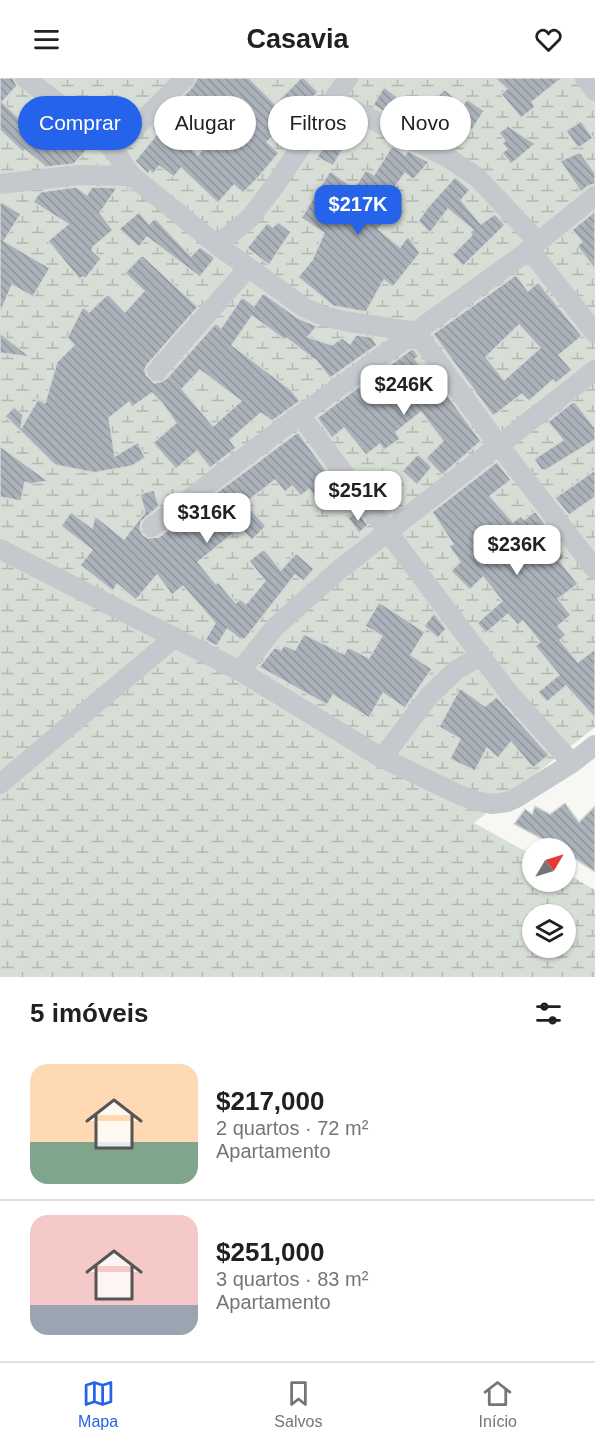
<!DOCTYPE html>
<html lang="pt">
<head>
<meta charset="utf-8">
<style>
	body { margin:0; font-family:Helvetica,sans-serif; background:#f2f2f2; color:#202124; height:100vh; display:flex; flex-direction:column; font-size:22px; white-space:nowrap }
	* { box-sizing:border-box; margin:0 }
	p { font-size:20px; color:#757577 }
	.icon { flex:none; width:33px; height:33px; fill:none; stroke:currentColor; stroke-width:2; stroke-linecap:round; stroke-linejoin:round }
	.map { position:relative; height:899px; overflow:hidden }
	.panel { display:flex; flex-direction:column; background:#fff; flex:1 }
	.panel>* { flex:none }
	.guide { position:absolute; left:18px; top:18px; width:560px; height:54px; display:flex; gap:12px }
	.needle { width:39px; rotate:52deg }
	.buttons { position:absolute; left:522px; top:760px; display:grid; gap:12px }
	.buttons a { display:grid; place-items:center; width:54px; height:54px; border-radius:50%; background:#fff; box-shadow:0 2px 4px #0004; font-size:30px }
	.price { position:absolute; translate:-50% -51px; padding:0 14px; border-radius:12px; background:#fff; color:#222; font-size:20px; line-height:39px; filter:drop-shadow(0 2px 3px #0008) }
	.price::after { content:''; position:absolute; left:50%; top:36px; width:18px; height:14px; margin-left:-9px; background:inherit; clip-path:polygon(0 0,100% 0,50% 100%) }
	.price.current { background:#2563eb; color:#fff }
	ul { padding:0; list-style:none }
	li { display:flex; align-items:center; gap:18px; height:150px; padding:0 30px }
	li+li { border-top:2px solid #e0e0e0 }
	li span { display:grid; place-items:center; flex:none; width:168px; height:120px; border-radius:18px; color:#555 }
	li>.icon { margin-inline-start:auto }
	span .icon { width:72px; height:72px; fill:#fffc; stroke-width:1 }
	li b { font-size:26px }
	h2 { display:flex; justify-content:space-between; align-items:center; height:72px; padding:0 30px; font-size:26px }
	.tag { padding:0 21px; border-radius:27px; background:#fff; box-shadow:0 2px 4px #0004; font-size:21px; line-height:54px }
	.tag.current { background:#2563eb; color:#fff }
	header { display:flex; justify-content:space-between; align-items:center; height:78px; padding:0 30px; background:#fff; font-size:27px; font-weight:700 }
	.tabs { display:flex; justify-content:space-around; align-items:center; height:84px; border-top:2px solid #e0e0e0; background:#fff; font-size:16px; color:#757577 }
	.tabs a { display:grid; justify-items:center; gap:3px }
	.tabs .current { color:#2563eb }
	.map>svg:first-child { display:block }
</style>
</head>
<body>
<header><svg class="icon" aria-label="menu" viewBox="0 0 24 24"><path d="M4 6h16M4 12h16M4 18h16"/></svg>Casavia<svg class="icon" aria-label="heart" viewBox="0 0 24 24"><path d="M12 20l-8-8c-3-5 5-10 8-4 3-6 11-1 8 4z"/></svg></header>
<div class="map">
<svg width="595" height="899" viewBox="0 0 595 899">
	<defs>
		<pattern id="wetland-marsh" width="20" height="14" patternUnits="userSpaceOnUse" patternTransform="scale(1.5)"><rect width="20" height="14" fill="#d7ded5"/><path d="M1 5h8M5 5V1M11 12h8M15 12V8" fill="none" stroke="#b2b8b2"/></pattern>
		<pattern id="building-back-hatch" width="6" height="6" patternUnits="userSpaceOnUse" patternTransform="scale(1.5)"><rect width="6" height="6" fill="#abb2b9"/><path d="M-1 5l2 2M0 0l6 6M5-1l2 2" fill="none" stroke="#8f959c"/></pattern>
	</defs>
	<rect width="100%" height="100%" fill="#f7f7f4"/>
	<path fill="url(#wetland-marsh)" fill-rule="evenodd" d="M0 0H595V649L474 745 532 777V804H566V795L595 812V899H0ZM532 837H566V870H532Z"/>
	<path fill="url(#building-back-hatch)" stroke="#d8d9d7" stroke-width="1.5" fill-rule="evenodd" d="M0 0H13L17 8 2 24 22 43 30 35 38 43 47 31 91 67 74 86 46 89 25 72 23 74 0 52Z
		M197 0H249L275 26 301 0H304L318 14 267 64 279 75 258 100 243 115 234 107 218 125 181 90 174 99 159 88 153 96 150 93 148 96 135 83 157 56 152 50 193 8ZM198 31 219 52 198 77 175 55Z
		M495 0H562L532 24 535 29 521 40 501 16 507 11Z
		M384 9 397 19 386 35 373 27Z
		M444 11 463 27 467 21 484 33 472 52 448 36 446 39 432 26Z
		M581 43 593 60 578 70 566 53Z
		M508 48 535 66 511 86 502 75 507 71 502 65 505 63 499 55Z
		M328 62 343 71 333 88 317 79Z
		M392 68 405 77 408 73 429 84 413 102 405 95 394 110 392 108 375 131 387 141 378 151 400 169 408 158 420 175 393 209 384 202 366 234 333 228 298 199 312 182 324 155 301 140 330 93 354 110 366 92 374 97Z
		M580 74 595 95V106L588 108 581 114 560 83Z
		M455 99 470 112 461 122 481 146 495 136 505 147 463 188 452 177 472 157 470 154 473 152 448 131 430 155 418 143 428 129Z
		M76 109 87 117 92 109 128 110 132 113 117 110 100 135 113 152 93 169 92 172 101 181 86 200 82 199 80 202 48 163 68 146 33 124 40 114Z
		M0 123 21 136 4 163 50 190 33 219 12 207 0 235Z
		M595 133V191L577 168 582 164 572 152Z
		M139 134 149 146 155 140 191 178 200 169 215 180 200 199 147 159 139 169 119 151Z
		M278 144 291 154 269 187 247 170 267 145 273 149Z
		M142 177 198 229 148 286 145 291 146 297 154 305 160 304 166 301 216 245 221 250 242 219 254 228 263 215 298 240 317 248 308 259 332 267 342 260 350 266 356 257 372 259 377 267 330 300 316 282 309 279 310 278 286 260 285 262 252 238 232 267 291 312 300 323 272 343 261 335 230 362 236 370 210 390 197 373 176 391 153 365 176 345 162 325 152 315 132 329 129 324 109 340 115 378 138 364 145 380 132 388 87 396 91 394 55 387 5 338 14 329 23 337 21 350 38 321 45 325 57 284 74 267 67 260 83 229 89 234 108 216 125 234 144 213 125 195ZM200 292 241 323 213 348 182 311Z
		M516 197 528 213 538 204 582 258 559 277 572 292 556 305 553 302 529 323 522 316 493 338 433 256ZM519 247 540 270 504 302 486 279Z
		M0 255 30 279 0 275Z
		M413 270 419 279 415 281 442 316 445 314 481 363 442 397 426 380 443 363 421 334 396 354 400 361 384 372 380 366 366 377 344 350 332 360 317 340 360 308 368 317 372 314 381 326 401 309 389 288Z
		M574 323 595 350V362L546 392H541L534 381 563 362 548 344Z
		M298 354 328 395 324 399 333 411 318 423 309 411 301 418 292 408 285 414 275 402 245 425 266 448 252 462 240 450 198 484 216 506 218 504 236 525 240 521 246 526 265 503 249 483 264 471 281 492 296 475 314 491 304 503 295 497 245 561H240L227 551 217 568 205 562 215 545 183 508 172 517 157 497 136 522 117 506 113 513 80 487 92 472 61 448 71 434 92 450 95 438 124 461 145 434 140 416 154 412 159 428 141 444 140 451 143 457 148 460 159 459 191 435 210 457 235 437 216 415Z
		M0 368 48 403 30 406 25 404 21 423 0 419Z
		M418 376 432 389 417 407 402 393Z
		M497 384 511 402 490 418 513 444 521 438 524 442 535 433 550 453 546 456 565 479 560 483 578 506 558 521 571 537 558 548 566 557 560 562 578 584 595 571V640L566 608 547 624 538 614 559 597 535 568 540 564 523 543 518 547 508 536 486 555 477 545 502 523 483 499 470 512 451 493 460 484 449 468 453 466 432 434Z
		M595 392V419L569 437 555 420Z
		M357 433 368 447 359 455 348 440Z
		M379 524 425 554 411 577 432 591 405 630 383 615 369 640 333 617 327 627 259 589 275 569 281 572 284 567 295 572 304 556 344 576 348 569 369 580 382 558 365 548Z
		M434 535 446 551 438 560 424 548Z
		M460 610 485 628 497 619 549 677 533 690 511 664 498 680 487 670 475 693 450 681 460 661 439 649Z
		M565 725 579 744 595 728V794L566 775V771H539L544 762 514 746 525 731 532 736 535 728 550 736Z"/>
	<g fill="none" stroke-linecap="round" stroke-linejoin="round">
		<path stroke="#c5c8cc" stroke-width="20" d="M25 0C52 21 90 46 113 72 120 80 124 89 132 98L217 167 305 230 324 238 344 243 416 254 498 366 595 491
			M585 0 595 13
			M333 22 447 79 478 100 538 164
			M113 72 185 0
			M0 106 79 97 132 98
			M217 167 250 140 273 110 348 0
			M529 171 595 255
			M157 293 248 190
			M300 337 509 615 572 685
			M152 449 300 337 517 181 595 118
			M0 471 240 593 382 680 460 717 476 723 492 726 507 724 516 720 572 685 595 667
			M240 593 275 549 339 492 595 292
			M382 680 430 617 456 592 481 578
			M0 706 175 559"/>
	</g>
</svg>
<div class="buttons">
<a><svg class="needle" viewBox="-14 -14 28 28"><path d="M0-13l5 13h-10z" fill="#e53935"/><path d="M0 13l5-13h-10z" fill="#757577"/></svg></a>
<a><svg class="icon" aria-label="layers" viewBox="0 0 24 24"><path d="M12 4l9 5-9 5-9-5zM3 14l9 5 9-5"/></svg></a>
</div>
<b class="price current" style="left:358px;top:158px">$217K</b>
<b class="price" style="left:404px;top:338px">$246K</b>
<b class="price" style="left:358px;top:444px">$251K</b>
<b class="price" style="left:207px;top:466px">$316K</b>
<b class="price" style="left:517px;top:498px">$236K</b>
<div class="guide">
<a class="tag current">Comprar</a>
<a class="tag">Alugar</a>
<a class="tag">Filtros</a>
<a class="tag">Novo</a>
</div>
</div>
<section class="panel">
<h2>5 imóveis<svg class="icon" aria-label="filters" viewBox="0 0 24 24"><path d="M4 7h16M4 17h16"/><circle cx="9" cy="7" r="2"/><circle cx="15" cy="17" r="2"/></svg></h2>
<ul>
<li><span style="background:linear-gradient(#ffd9b3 65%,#7fa58c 0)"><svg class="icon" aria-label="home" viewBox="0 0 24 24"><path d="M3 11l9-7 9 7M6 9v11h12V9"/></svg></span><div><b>$217,000</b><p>2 quartos · 72 m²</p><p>Apartamento</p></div></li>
<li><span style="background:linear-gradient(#f6c9c9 75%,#9aa5b1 0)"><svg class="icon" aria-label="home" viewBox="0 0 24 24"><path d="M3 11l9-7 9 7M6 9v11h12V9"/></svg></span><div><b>$251,000</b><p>3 quartos · 83 m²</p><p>Apartamento</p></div></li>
</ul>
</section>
<nav class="tabs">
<a class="current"><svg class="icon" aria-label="map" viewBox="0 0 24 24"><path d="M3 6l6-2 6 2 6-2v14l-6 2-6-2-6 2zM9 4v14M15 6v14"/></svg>Mapa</a>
<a><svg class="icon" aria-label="saved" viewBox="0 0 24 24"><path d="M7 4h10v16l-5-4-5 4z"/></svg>Salvos</a>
<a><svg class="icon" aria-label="home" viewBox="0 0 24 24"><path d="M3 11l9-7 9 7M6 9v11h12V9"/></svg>Início</a>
</nav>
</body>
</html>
